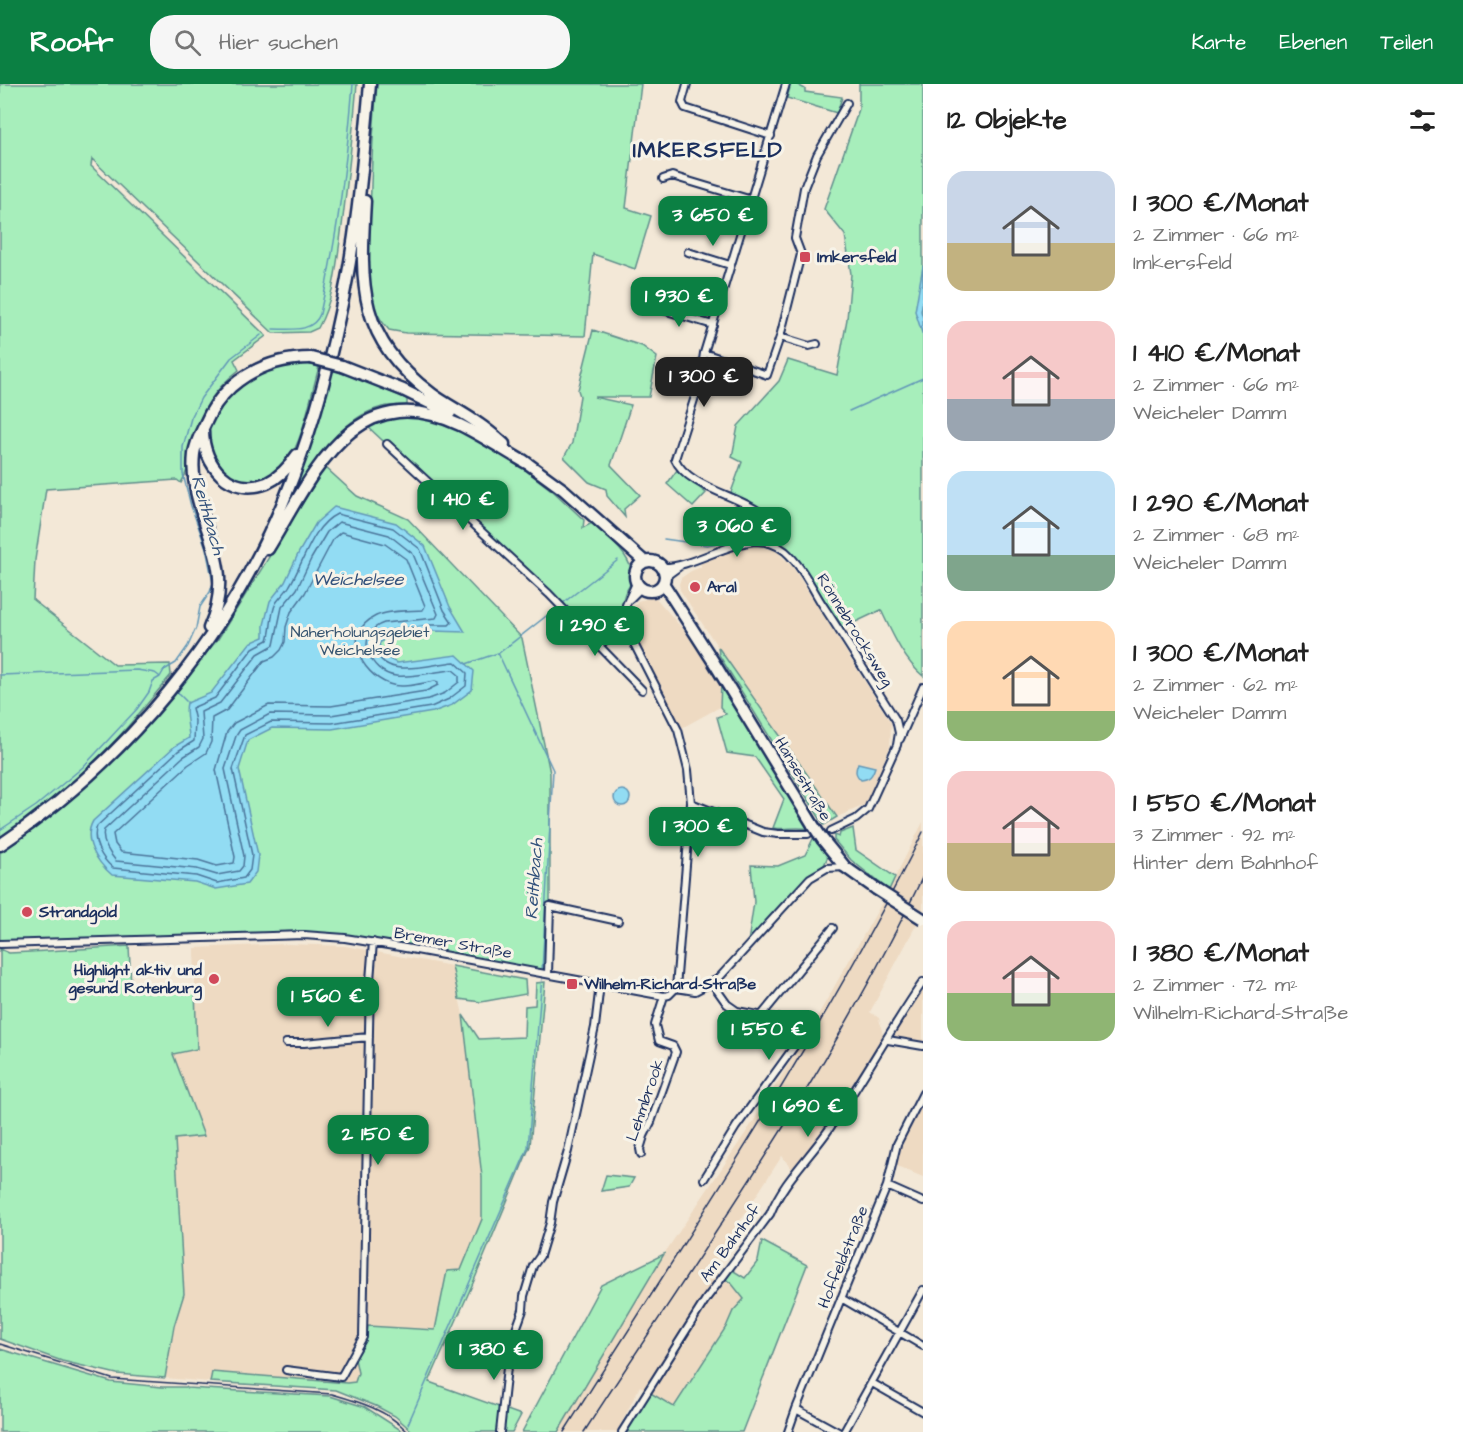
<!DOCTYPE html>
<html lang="de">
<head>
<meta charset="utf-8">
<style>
	body { margin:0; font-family:"Architects Daughter",sans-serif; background:#f6f6f6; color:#222; height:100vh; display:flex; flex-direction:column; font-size:22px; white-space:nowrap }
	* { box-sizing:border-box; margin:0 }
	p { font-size:20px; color:#767676 }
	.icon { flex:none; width:33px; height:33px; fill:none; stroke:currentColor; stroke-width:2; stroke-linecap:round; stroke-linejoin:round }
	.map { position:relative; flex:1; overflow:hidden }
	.sheet { display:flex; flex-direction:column; background:#fff; width:540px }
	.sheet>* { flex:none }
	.price { position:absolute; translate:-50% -51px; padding:0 14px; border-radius:12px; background:#0b8043; color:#fff; font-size:20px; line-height:39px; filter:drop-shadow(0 2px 3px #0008) }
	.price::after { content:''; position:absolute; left:50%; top:36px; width:18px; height:14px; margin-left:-9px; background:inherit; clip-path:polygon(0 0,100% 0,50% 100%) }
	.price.active { background:#222; color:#fff }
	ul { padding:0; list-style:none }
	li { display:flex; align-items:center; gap:18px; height:150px; padding:0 24px }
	li span { display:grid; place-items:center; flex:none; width:168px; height:120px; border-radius:18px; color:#555 }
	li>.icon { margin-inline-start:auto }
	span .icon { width:72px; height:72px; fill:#fffc; stroke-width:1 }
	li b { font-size:26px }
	h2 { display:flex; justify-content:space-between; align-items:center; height:72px; padding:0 24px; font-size:26px }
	header { display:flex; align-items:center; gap:36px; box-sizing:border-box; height:84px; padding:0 30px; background:#0b8043; color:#fff }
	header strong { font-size:28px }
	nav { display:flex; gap:33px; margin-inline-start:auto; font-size:21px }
	.search { width:420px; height:54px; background:#f6f6f6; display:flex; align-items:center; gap:15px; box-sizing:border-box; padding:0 21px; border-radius:24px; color:#767676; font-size:22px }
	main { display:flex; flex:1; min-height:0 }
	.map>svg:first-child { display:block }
</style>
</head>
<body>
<header>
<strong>Roofr</strong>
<div class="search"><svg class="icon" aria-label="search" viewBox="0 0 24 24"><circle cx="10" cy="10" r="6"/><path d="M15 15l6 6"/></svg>Hier suchen</div>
<nav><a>Karte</a><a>Ebenen</a><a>Teilen</a></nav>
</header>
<main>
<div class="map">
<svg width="923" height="1348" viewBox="0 0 923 1348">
	<rect width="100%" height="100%" fill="#f3e8d7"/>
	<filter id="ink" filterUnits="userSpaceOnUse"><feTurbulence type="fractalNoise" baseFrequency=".0167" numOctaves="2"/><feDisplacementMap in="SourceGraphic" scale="12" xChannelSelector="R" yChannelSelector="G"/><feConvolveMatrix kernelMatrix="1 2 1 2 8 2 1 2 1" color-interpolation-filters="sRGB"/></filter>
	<g filter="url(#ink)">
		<path fill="#eedac2" d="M747 462H758L775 466 792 482 891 639 890 663 865 721 837 733 743 601 680 506 679 500 681 494 691 487 701 483 700 477Z
			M655 513 694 558 721 599 720 623 678 646 626 544 637 517Z
			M923 738V828L870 928 879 934 883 952 888 956 923 898V962L887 956 846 1021 794 1088 782 1072 707 1188 723 1193 732 1200 744 1215 733 1227 726 1243 673 1323 640 1302 617 1348H558L664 1170 755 1035 809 947 883 817Z
			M288 860 345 862 452 882 463 931 482 1093V1135L461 1186 447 1187 435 1246 423 1247 366 1257 355 1275 358 1289 355 1298 347 1299 212 1288 210 1298 165 1294 174 1242 184 1210 175 1054 204 1052 173 970 197 964 194 864Z
			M923 1009V1093L892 1080 897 1060Z"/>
		<path fill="#a7eebb" stroke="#618e8c" stroke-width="1.5" d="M0 0H357C353 47 348 94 342 142 337 176 335 213 318 244L309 248 273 249 92 75 91 82 266 252 234 276 239 286C214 305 199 328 192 359 189 375 190 384 181 399L177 396 46 405 35 476 33 516 115 581 170 580 171 591C150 616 130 642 107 665 74 699 38 727 0 755Z
			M377 0H641L626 124 651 132 635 185 593 170 585 252 406 249 389 246C352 206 371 150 371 101 372 67 374 34 377 0Z
			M791 0H796L805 5V8L842 13 837 29 787 14Z
			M859 0H923V592C903 575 892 549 881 526L843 544 800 479 774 454V440L759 425 730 411 742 378 732 373 738 342 779 297 788 276 837 291 847 235 851 190 845 151 824 125 859 25Z
			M593 246 642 262 657 273 649 313H594L631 321 611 381 640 411 624 425 625 433 607 412 606 405 589 398 564 373 572 359 580 312 578 306Z
			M309 280 319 283C311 310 303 358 287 378 278 389 264 396 251 396 210 396 198 356 218 324 224 313 237 303 247 296 265 284 288 281 309 280Z
			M333 286 362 296 407 315V321C398 322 387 321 379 324 340 335 316 378 293 409Z
			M411 332 441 336 463 345 516 379 554 408 584 436 583 444 592 439C607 453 640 477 630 500 629 503 627 506 625 509 621 520 620 534 620 546L600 560 366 341 379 335Z
			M325 383 357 412 408 435 522 554 550 689V822L548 890 400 863 304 851 0 860V767L20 754 140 647 218 555Z
			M677 386 706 409 693 423 667 400Z
			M718 563 837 733 824 741 719 571Z
			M721 599 809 745C797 742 785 746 773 744L784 715 755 673 727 669 717 633 726 630 720 623Z
			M853 744 856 766 895 793 889 806 851 776 834 756V751L839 753 840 749Z
			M814 753 828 772 822 786 747 865 754 818 751 781 778 782 805 771Z
			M129 862 131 902 144 905V908L195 905 197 965 173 970 204 1052 175 1055 184 1210 174 1242 165 1294 117 1290 62 1277 0 1255V865L9 869 30 868Z
			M452 882 525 896 526 910 481 918 459 915Z
			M545 898 530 1062 473 1199 429 1298 521 1331 512 1348H413L395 1332 376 1322 336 1306 210 1298 212 1288 347 1299 355 1298 358 1289 355 1275 366 1257 368 1242 435 1246 447 1187 461 1186 482 1135V1093L463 931 479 955 524 953 525 922 535 921 536 899Z
			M606 1091 634 1094 629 1103 601 1107Z
			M762 1157 807 1181 742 1348H626L649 1308 674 1323 726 1243 733 1227 744 1215 732 1200 723 1193 729 1184 745 1194 758 1177Z
			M664 1170 558 1348H522L601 1201Z
			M0 1265 111 1298 162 1303H186L187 1304 330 1312 365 1323 404 1348H0Z"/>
		<path fill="#92dcf3" stroke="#6297b7" stroke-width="1.5" d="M923 182V216L921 227 923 234V252L915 227Z
			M334 423 396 439 425 462 450 523 465 548 432 547 386 553 379 560 385 573 397 579 457 571 474 587 472 606 452 621 433 628 332 645 272 644 248 656 239 685 258 771 256 788 247 800 216 805 195 798 112 791C97 778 82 756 93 737L175 662 189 654C189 643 184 630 187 619L211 609 250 559 264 553V541L270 517 285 498 299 468 316 439Z
			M858 679 875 683C872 692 870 695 861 696 855 690 855 687 858 679Z
			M614 714a8 8 0 1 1 16 0a8 8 0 1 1-16 0Z"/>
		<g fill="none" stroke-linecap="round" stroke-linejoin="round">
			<path stroke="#4b749a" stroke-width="1.5" d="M337 430 393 444 420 465 444 526 452 538 449 541H431L383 547 373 559C381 599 427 580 455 578L467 589 466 602 449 615 431 623 332 639 271 638 245 651 233 685 252 771 250 786 244 794 217 799 196 792 113 784C102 775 91 757 97 742L178 667 194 657 195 637 192 624 215 614 253 564 268 556C272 545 270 531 276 519 280 513 287 507 290 501 304 478 312 442 337 430Z
				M339 438 389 451 413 470 438 530 436 534 384 539C353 549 369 589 396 592 412 594 436 587 453 586L459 591V598L445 609 429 615 331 631 270 630 240 646 236 652 225 685 244 772 243 782 239 787 217 791 197 785 116 777C109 769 101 757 104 746L183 673 199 663 203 655 201 628 220 619 258 570 274 561 282 523 297 505 311 475 327 448Z
				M341 448 385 460 406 475 425 522 423 526C408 527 389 526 376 532 341 549 360 589 389 600 402 605 422 599 435 597L438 598V601L426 607 331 622 269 621 234 639 227 648 216 686 235 773 234 779 217 782 198 776 121 768 115 760 113 750 188 681 206 669 211 658 212 634 227 626 264 577 274 573 281 566 285 558 286 543 291 528 305 509 334 454Z"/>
			<path stroke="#6297b7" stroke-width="1.5" d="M273 245C290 245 313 249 320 230 337 154 347 77 353 0
				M849 327 923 294
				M664 455 707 461 718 459
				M563 519 618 476
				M499 569 559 522
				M466 580 498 569 553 686 542 887
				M0 591 137 586 155 589 159 592
				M176 607 188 619
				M0 746 36 722 83 683 137 625 149 608 153 597 160 593 164 586 176 579 188 562 196 544 200 523 210 508 213 499 206 464 191 422 183 390V363L191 334 201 314 231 274 261 251
				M408 1340 528 1064 542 892"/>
			<g stroke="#1b2f5e" stroke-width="10">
				<path id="minor" d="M687 0 682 18 685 24 771 52
					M663 95 672 92 752 116
					M688 168 730 181
					M653 223 713 241
					M780 253 809 262 817 260
					M704 269 767 291 780 253 801 170 795 154 804 104 817 71 847 19
					M387 360 549 510 642 606
					M768 459C769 453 772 446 770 440 759 414 689 408 675 375L700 297 704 269 786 0
					M662 483C687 485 727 459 755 457 765 457 776 460 785 467 801 481 811 502 822 520 847 558 871 597 896 636L899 649 897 661 868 725 856 735 831 747
					M665 493 680 482
					M637 497 626 521V544L678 646 688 686 691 719 676 904
					M630 515 639 506 644 505
					M600 560 626 544
					M900 655 923 603
					M691 719 763 748 778 750H808
					M0 860 304 851 345 854 400 863 664 912 669 911 676 904
					M548 890 550 822 618 837
					M676 904 695 907 718 895 810 794 827 784 845 783
					M761 932 833 844
					M888 956 923 962
					M286 959H304L369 953
					M641 1070 640 1065 644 1052 651 1038 676 968 673 962 659 957 655 941 664 912
					M704 1095 736 1043 796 960 803 946 801 940 797 938 737 927 727 920 712 899
					M887 1102 923 1118
					M841 1214 923 1262
					M286 1286 341 1293 363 1253 370 896 373 858
					M872 1299 923 1328
					M796 1325 838 1348
					M500 1348 509 1265 523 1226 524 1212 533 1182 540 1172 550 1139 553 1118 568 1067 595 943 600 900
					M622 1348 706 1215 770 1130C783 1098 807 1076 827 1048 861 1000 889 947 923 898
					M788 1348 796 1325 887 1102 897 1060 923 1009
					M844 1348 923 1206"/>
			</g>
			<g stroke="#1b2f5e" stroke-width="15">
				<path id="primary" d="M365 117C360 203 358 254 432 310 447 321 464 329 479 340 488 346 496 353 504 360
					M342 282 403 306 450 329
					M203 347C203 381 230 413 267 399 280 393 289 383 297 371
					M523 376 564 406 645 478
					M268 465C313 391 353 291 460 341 483 352 505 367 528 380
					M635 492a15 15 0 1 1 30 0a15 15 0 1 1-30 0Z
					M663 499 713 577 813 741
					M209 544C241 474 187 436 194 370 195 360 200 350 205 340 211 326 219 314 231 303 253 284 281 274 311 274
					M823 756 845 783 876 805
					M0 761C126 677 229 552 286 411 310 353 327 291 340 229 357 154 363 77 370 0"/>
			</g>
			<use href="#minor" stroke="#f7f3e8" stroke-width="6"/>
			<use href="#primary" stroke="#f7f3e8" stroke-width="10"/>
			<path stroke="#1b2f5e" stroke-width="1.5" d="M0 1260 112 1295 332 1310C360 1318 387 1326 408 1348
				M564 1348C688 1151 819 957 923 748
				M584 1348C702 1166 830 989 923 792"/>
			<g stroke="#1b2f5e" stroke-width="15" stroke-linecap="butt">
				<path id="primary-bridge" d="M311 274 342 282
					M813 741 823 756
					M876 805 923 835"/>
			</g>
			<use href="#primary-bridge" stroke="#f7f3e8" stroke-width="10"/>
		</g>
	</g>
	<g fill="#d1495b" stroke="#f7f3e8" stroke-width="2">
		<rect x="799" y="167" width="12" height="12" rx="3"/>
		<circle cx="695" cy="503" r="6"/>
		<circle cx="27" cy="828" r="6"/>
		<circle cx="214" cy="895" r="6"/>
		<rect x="566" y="894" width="12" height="12" rx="3"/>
	</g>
	<g text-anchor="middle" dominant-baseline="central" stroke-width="6" stroke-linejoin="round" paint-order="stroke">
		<g font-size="16" font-weight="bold" fill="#1b2f5e" stroke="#f7f3e8" text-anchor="start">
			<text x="817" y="173">Imkersfeld</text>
			<text x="707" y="503">Aral</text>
			<text x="39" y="828">Strandgold</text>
			<text x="202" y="886" text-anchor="end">Highlight aktiv und<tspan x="202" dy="18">gesund Rotenburg</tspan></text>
			<text x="584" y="900">Wilhelm-Richard-Straße</text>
		</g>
		<g font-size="16" fill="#1b2f5e" stroke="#f7f3e8">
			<text transform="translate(855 546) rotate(58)">Rönnebrocksweg</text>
			<text transform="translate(803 695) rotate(59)">Hansestraße</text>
			<text transform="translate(453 859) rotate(10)">Bremer Straße</text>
			<text transform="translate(645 1016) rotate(-71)">Lehmbrook</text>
			<text transform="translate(730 1159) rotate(-54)">Am Bahnhof</text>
			<text transform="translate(843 1173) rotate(-68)">Hoffeldstraße</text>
		</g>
		<g font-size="16" fill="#375571" stroke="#f7f3e8">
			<text x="360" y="548">Naherholungsgebiet<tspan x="360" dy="18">Weichelsee</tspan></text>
		</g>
		<g font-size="18" font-style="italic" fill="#33527c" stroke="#f7f3e8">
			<text transform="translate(208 431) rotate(74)">Reithbach</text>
			<text x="358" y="495">Weichelsee</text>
			<text transform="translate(534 795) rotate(-86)">Reithbach</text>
		</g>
		<g font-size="22" font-weight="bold" letter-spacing="1.5" fill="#1b2f5e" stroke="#f7f3e8">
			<text x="708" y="66">IMKERSFELD</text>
		</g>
	</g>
</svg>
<b class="price" style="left:713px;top:163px">3 650 €</b>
<b class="price" style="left:679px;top:244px">1 930 €</b>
<b class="price active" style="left:704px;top:324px">1 300 €</b>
<b class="price" style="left:463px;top:447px">1 410 €</b>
<b class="price" style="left:737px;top:474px">3 060 €</b>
<b class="price" style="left:595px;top:573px">1 290 €</b>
<b class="price" style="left:698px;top:774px">1 300 €</b>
<b class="price" style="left:328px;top:944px">1 560 €</b>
<b class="price" style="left:769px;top:977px">1 550 €</b>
<b class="price" style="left:808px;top:1054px">1 690 €</b>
<b class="price" style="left:378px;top:1082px">2 150 €</b>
<b class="price" style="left:494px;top:1297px">1 380 €</b>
</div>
<section class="sheet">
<h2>12 Objekte<svg class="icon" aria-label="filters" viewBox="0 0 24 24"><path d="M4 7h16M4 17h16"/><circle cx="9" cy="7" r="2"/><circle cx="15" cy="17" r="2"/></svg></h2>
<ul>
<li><span style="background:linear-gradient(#c9d6e8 60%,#c2b280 0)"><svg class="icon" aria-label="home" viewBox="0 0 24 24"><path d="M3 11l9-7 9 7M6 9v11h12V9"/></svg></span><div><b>1 300 €/Monat</b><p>2 Zimmer · 66 m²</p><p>Imkersfeld</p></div></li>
<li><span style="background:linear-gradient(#f6c9c9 65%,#9aa5b1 0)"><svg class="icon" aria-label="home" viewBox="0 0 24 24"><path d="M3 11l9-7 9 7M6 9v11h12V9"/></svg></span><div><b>1 410 €/Monat</b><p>2 Zimmer · 66 m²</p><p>Weicheler Damm</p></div></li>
<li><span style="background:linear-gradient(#bfe0f5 70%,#7fa58c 0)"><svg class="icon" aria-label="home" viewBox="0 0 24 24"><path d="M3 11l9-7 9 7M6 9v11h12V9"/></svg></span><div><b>1 290 €/Monat</b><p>2 Zimmer · 68 m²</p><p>Weicheler Damm</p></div></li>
<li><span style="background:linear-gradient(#ffd9b3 75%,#8fb573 0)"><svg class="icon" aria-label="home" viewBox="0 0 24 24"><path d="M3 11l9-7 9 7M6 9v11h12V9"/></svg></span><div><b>1 300 €/Monat</b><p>2 Zimmer · 62 m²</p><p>Weicheler Damm</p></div></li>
<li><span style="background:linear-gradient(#f6c9c9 60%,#c2b280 0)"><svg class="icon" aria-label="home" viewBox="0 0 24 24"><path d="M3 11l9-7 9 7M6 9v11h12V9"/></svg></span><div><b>1 550 €/Monat</b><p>3 Zimmer · 92 m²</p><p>Hinter dem Bahnhof</p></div></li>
<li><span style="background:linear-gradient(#f6c9c9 60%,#8fb573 0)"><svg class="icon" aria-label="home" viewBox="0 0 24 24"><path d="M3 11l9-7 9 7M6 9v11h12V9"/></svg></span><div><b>1 380 €/Monat</b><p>2 Zimmer · 72 m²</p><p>Wilhelm-Richard-Straße</p></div></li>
</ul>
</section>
</main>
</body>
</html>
